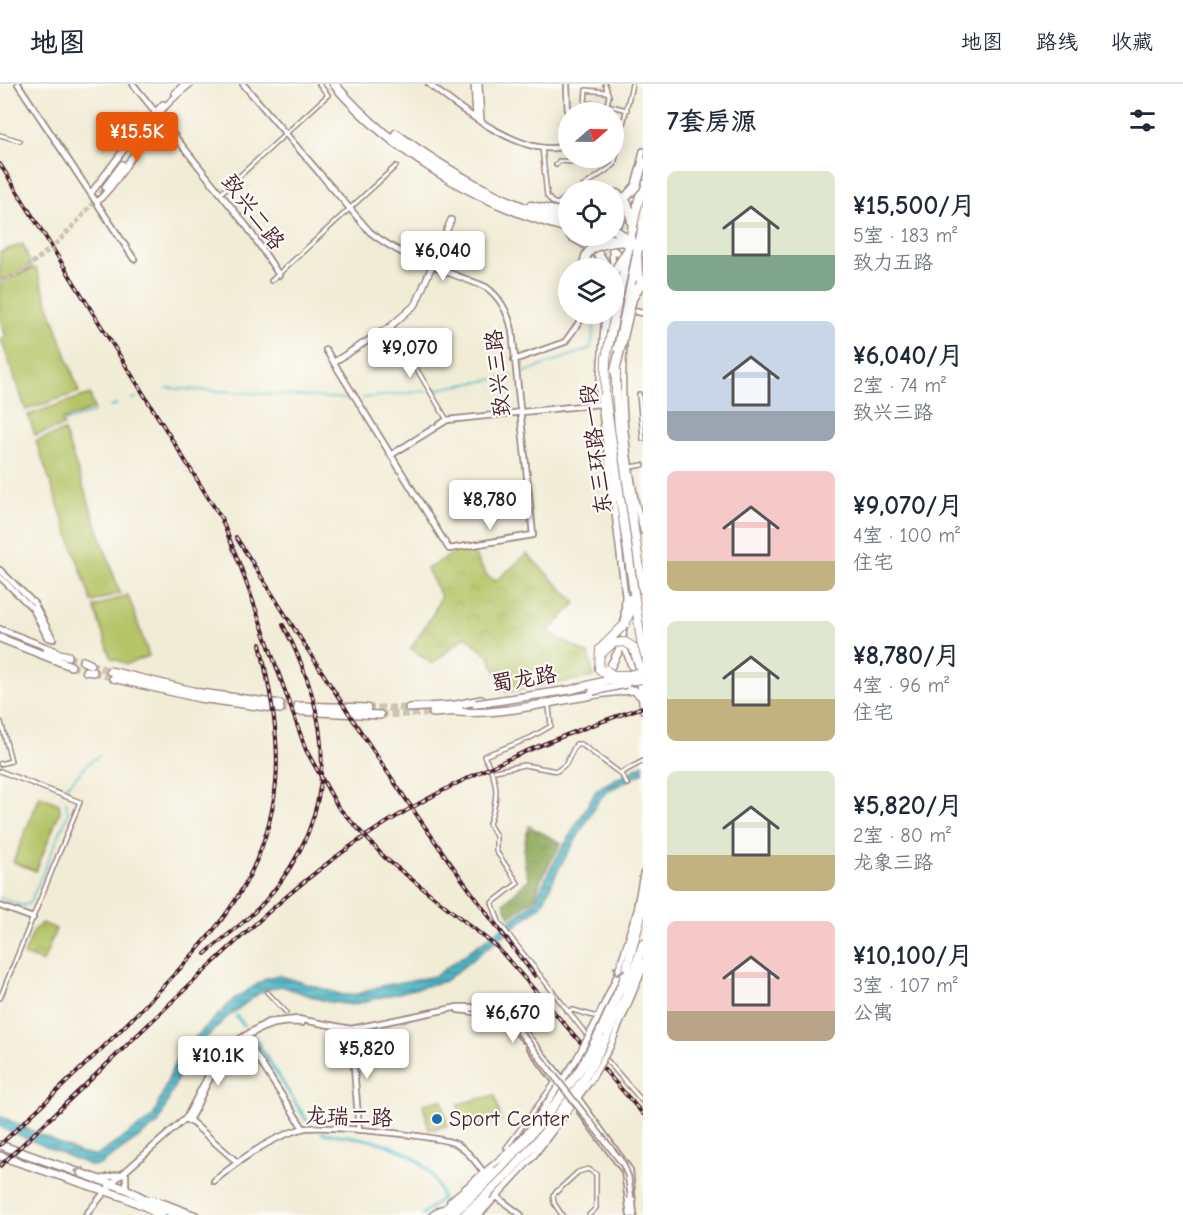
<!DOCTYPE html>
<html lang="zh">
<head>
<meta charset="utf-8">
<style>
	body { margin:0; font-family:"Comic Neue","LXGW WenKai TC",sans-serif; background:#f6f6f7; color:#1f2937; height:100vh; display:flex; flex-direction:column; font-size:22px; white-space:nowrap }
	* { box-sizing:border-box; margin:0 }
	p { font-size:20px; color:#747a83 }
	.icon { flex:none; width:33px; height:33px; fill:none; stroke:currentColor; stroke-width:2; stroke-linecap:round; stroke-linejoin:round }
	.map { position:relative; flex:1; overflow:hidden }
	.details { display:flex; flex-direction:column; background:#fff; width:540px }
	.details>* { flex:none }
	.needle { width:39px; rotate:70deg }
	.fabs { position:absolute; left:558px; top:18px; display:grid; gap:12px }
	.fabs a { display:grid; place-items:center; width:66px; height:66px; border-radius:50%; background:#fff; box-shadow:0 3px 15px #0003; font-size:30px }
	.price { position:absolute; translate:-50% -51px; padding:0 14px; border-radius:6px; background:#fff; color:#222; font-size:20px; line-height:39px; filter:drop-shadow(0 2px 3px #0008) }
	.price::after { content:''; position:absolute; left:50%; top:36px; width:18px; height:14px; margin-left:-9px; background:inherit; clip-path:polygon(0 0,100% 0,50% 100%) }
	.price.selected { background:#ea580c; color:#fff }
	ul { padding:0; list-style:none }
	li { display:flex; align-items:center; gap:18px; height:150px; padding:0 24px }
	li span { display:grid; place-items:center; flex:none; width:168px; height:120px; border-radius:9px; color:#555 }
	li>.icon { margin-inline-start:auto }
	span .icon { width:72px; height:72px; fill:#fffc; stroke-width:1 }
	li b { font-size:26px }
	h2 { display:flex; justify-content:space-between; align-items:center; height:72px; padding:0 24px; font-size:26px }
	header { display:flex; align-items:center; gap:36px; box-sizing:border-box; height:84px; padding:0 30px; background:#fff; border-bottom:2px solid #e0e1e3 }
	header strong { font-size:28px }
	nav { display:flex; gap:33px; margin-inline-start:auto; font-size:21px }
	main { display:flex; flex:1; min-height:0 }
	.map>svg:first-child { display:block }
</style>
</head>
<body>
<header>
<strong>地图</strong>
<nav><a>地图</a><a>路线</a><a>收藏</a></nav>
</header>
<main>
<div class="map">
<svg width="643" height="1131" viewBox="0 0 643 1131">
	<defs>
		<pattern id="forest-crowns" width="20" height="18" patternUnits="userSpaceOnUse" patternTransform="scale(1.5)"><rect width="20" height="18" fill="#8faa5b"/><path d="M2 6a3 3 0 1 1 6 0M12 15a3 3 0 1 1 6 0" fill="none" stroke="#778a4b"/></pattern>
		<pattern id="park-crowns" width="20" height="18" patternUnits="userSpaceOnUse" patternTransform="scale(1.5)"><rect width="20" height="18" fill="#b4c466"/><path d="M2 6a3 3 0 1 1 6 0M12 15a3 3 0 1 1 6 0" fill="none" stroke="#9ca859"/></pattern>
		<pattern id="water-rules" width="6" height="5" patternUnits="userSpaceOnUse" patternTransform="scale(1.5)"><rect width="6" height="5" fill="#49b6c5"/><path d="M0 2.5h6" fill="none" stroke="#3f93a0"/></pattern>
	</defs>
	<rect width="100%" height="100%" fill="#fdfcf7"/>
	<filter id="ink" filterUnits="userSpaceOnUse"><feTurbulence type="fractalNoise" baseFrequency=".0167" numOctaves="2"/><feDisplacementMap in="SourceGraphic" scale="12" xChannelSelector="R" yChannelSelector="G"/><feConvolveMatrix kernelMatrix="1 2 1 2 8 2 1 2 1" color-interpolation-filters="sRGB"/></filter>
	<filter id="wash" filterUnits="userSpaceOnUse"><feTurbulence type="fractalNoise" baseFrequency=".008" numOctaves="4" result="noise"/><feDisplacementMap in="SourceGraphic" scale="24" xChannelSelector="R" yChannelSelector="G"/><feGaussianBlur stdDeviation="1.35" result="paint"/><feColorMatrix in="noise" values="0 0 0 0 0 0 0 0 0 0 0 0 0 0 0 0 0 1.4 0 .05"/><feComposite in="paint" operator="in"/></filter>
	<g filter="url(#wash)">
		<rect width="100%" height="100%" fill="#f1ecd6"/>
		<path fill="#b4c466" stroke="#7f7248" stroke-width="1.5" d="M23 160 32 184 2 196 36 184 79 308 26 326 1 255 6 253 0 236V168Z
			M90 310 94 325 62 336 64 342 35 351 28 331Z
			M64 347 120 509 92 518 36 357Z
			M128 511 149 572 127 580 111 574 94 523Z
			M40 712 59 720 60 727 36 787 13 778Z
			M495 1011 501 1036 463 1045 458 1020Z
			M442 1016 448 1042 429 1046 423 1020Z"/>
		<path fill="url(#forest-crowns)" stroke="#6c6443" stroke-width="1.5" d="M529 742 561 759 541 795 535 813 510 833 504 819 529 795C521 777 523 760 529 742Z"/>
		<path fill="url(#park-crowns)" stroke="#7f7248" stroke-width="1.5" d="M460 465H471L487 492 496 497 527 470 576 519 548 548 589 571 594 593 506 608 488 571 466 552 432 580 411 564 433 530 441 512 427 485Z
			M42 839 56 845 43 878 24 871 34 846Z"/>
		<path fill="url(#water-rules)" stroke="#4a6a78" stroke-width="1.5" d="M643 680V689L607 707 599 716 558 786 542 821 445 897 352 921 325 917 281 902 261 908 226 934 193 967 184 980 158 1040 100 1081 91 1082 0 1043V1032L82 1070 98 1071 153 1033 178 971 234 915 267 894 278 891 343 911 358 910 381 902 435 892 504 842 535 817 549 787 597 705Z"/>
		<g fill="none" stroke-linecap="round" stroke-linejoin="round">
			<path stroke="#49b6c5" stroke-width="1.5" d="M642 246 643 249
				M520 290 591 264 594 241
				M167 304 348 315
				M432 306 513 292
				M363 314 426 307
				M132 315 136 314
				M110 323 117 320
				M64 338 95 328
				M65 707 64 703C78 696 84 678 100 672
				M0 814 22 822 30 819 68 730 66 717"/>
			<path stroke="#49b6c5" stroke-width="3" d="M236 932 244 941
				M253 952 307 1037
				M322 1049C367 1054 429 1061 442 1114L422 1131"/>
		</g>
	</g>
	<g filter="url(#ink)">
		<g fill="none" stroke-linecap="round" stroke-linejoin="round">
			<path stroke="#d0c3b4" stroke-width="5" stroke-dasharray="5 2.5" stroke-linecap="butt" d="M0 199C44 177 76 142 105 103"/>
			<path stroke="#d0c3b4" stroke-width="7" stroke-dasharray="7 3.5" stroke-linecap="butt" d="M68 572 83 577
				M90 580 110 587
				M71 582 86 587
				M93 588 113 594
				M280 620 298 622
				M367 624H409
				M280 625 297 627
				M380 631 433 629"/>
			<g stroke="#9e8680" stroke-width="6">
				<path id="minor" d="M585 19 586 6 606 8
					M607 21 627 26
					M585 28V19L607 21 609 12 605 0
					M0 51 20 57
					M542 63 547 112 552 118 557 120 568 112
					M556 81 559 77 574 78 581 74
					M578 106 614 81 632 0
					M220 110 328 11 319 0
					M271 197 396 82
					M391 242 447 336
					M639 310 643 355
					M630 383 643 381
					M549 623 551 642 530 654 484 672C499 698 499 712 489 740L496 752V767L518 799 492 819 500 840 593 959
					M0 680 11 677 1 638
					M0 687 80 718 0 914
					M495 687 524 681 557 687 566 680 576 660H581L621 690 627 700
					M621 689 643 677
					M267 908 286 928
					M567 927 573 926 597 933
					M605 974 643 1018
					M506 1064 555 998
					M562 1131 554 1119 553 1111 578 1088 588 1085 596 1090V1124L589 1131"/>
			</g>
			<g stroke="#9e8680" stroke-width="8">
				<path id="tertiary" d="M18 0 134 175
					M133 0 248 144 279 191
					M243 0 370 148C404 175 446 187 486 203 501 214 508 228 512 246L533 451 449 465 326 266
					M429 0C457 23 531 80 568 60
					M567 0 568 34
					M628 226 643 229
					M514 276 565 258 585 230
					M391 371 447 336 600 320
					M0 486 34 519 53 555
					M0 493 33 525 47 553 53 555
					M0 822 33 834
					M458 926C484 928 507 935 524 956
					M351 945 359 1046
					M244 953 303 1044
					M529 963 559 1003
					M578 1014 630 1086 634 1131
					M580 1028 624 1087 630 1131
					M187 1034 237 1078
					M188 1037C197 1025 200 1013 207 1000 225 964 259 933 302 939
					M126 1091V1105
					M101 1095 121 1090
					M214 1097C239 1076 269 1054 301 1045 318 1040 440 1052 456 1060 468 1067 476 1078 484 1089
					M497 1113 521 1131
					M86 1131 112 1099 186 1034 210 988 236 957 268 938 298 935 351 945 458 923H481L504 930 518 940 564 997"/>
			</g>
			<g stroke="#9e8680" stroke-width="8">
				<path id="secondary" d="M474 0 476 34
					M479 0 481 38
					M175 9 184 0
					M640 80 643 67
					M105 103 122 80
					M91 109 135 51 163 20
					M97 118C120 96 135 67 151 41 161 24 176 12 190 0
					M614 146 626 130 634 106
					M611 156 614 194
					M611 162C617 173 631 174 643 171
					M605 230 599 306 612 404
					M624 262C620 313 625 364 635 415 637 426 641 436 643 447
					M334 278 391 242 416 220 451 136
					M613 413 625 512 623 559 635 593
					M0 545 54 566
					M641 610 643 626
					M637 821 643 790
					M594 942 616 894 631 847
					M610 963 643 885
					M450 1117 512 1065 529 1046 576 976
					M162 1118 196 1131
					M432 1131 441 1125
					M479 1131 532 1074 591 996"/>
			</g>
			<g stroke="#9e8680" stroke-width="10">
				<path id="primary" d="M0 554 71 582
					M47 567 68 572
					M83 577 90 580
					M86 587 93 588
					M110 587 201 609 280 620
					M606 591 623 559
					M113 594 199 614 280 625
					M456 621 481 616
					M298 622 367 624
					M409 624 459 621
					M297 627 380 631
					M457 628C517 632 575 609 634 606L641 612
					M433 629 460 627
					M630 850 643 812
					M634 897 643 878
					M0 1061 126 1105 175 1131
					M0 1072 124 1113 153 1126"/>
			</g>
			<g stroke="#9e8680" stroke-width="10">
				<path id="trunk" d="M636 127 643 100
					M616 307 619 344 643 506
					M605 311 643 570
					M613 399V414
					M625 540 630 527V515
					M640 591 643 609
					M600 949 623 898 643 824
					M605 956 626 912 643 860
					M151 1116 186 1131
					M149 1125 161 1131
					M438 1131 493 1088
					M451 1131C502 1088 543 1040 581 984
					M464 1131C513 1089 552 1044 587 990
					M473 1131 487 1117"/>
			</g>
			<g stroke="#9e8680" stroke-width="11">
				<path id="motorway" d="M334 0C394 70 480 121 568 144
					M396 50C450 89 504 121 568 138
					M531 122 568 130
					M571 152C587 160 599 167 607 184
					M606 262 609 230"/>
			</g>
			<use href="#minor" stroke="#fff" stroke-width="3"/>
			<use href="#tertiary" stroke="#fff" stroke-width="4.5"/>
			<use href="#secondary" stroke="#fff" stroke-width="5"/>
			<use href="#primary" stroke="#fff" stroke-width="7"/>
			<use href="#trunk" stroke="#fff" stroke-width="8"/>
			<use href="#motorway" stroke="#fff" stroke-width="8"/>
			<g stroke="#4a1f2b" stroke-width="4">
				<path id="rail" d="M0 80 221 434 240 481 306 666 338 723 385 774 498 864 643 1030
					M236 453C331 603 425 753 535 892
					M205 870C225 852 248 837 266 816 341 730 334 636 283 541
					M0 1061C51 1012 103 966 151 915 215 848 266 797 276 699 280 652 270 606 260 560
					M0 1082C60 1025 121 967 181 909 243 851 303 792 375 746 459 692 550 655 643 623"/>
			</g>
			<use href="#rail" stroke="#fdfcf7" stroke-width="1.5" stroke-dasharray="4.5" stroke-linecap="butt"/>
			<g stroke="#9e8680" stroke-width="8" stroke-linecap="butt">
				<path id="tertiary-bridge" d="M472 924 497 931 516 943 623 1080 628 1092 631 1114"/>
			</g>
			<g stroke="#9e8680" stroke-width="8" stroke-linecap="butt">
				<path id="secondary-bridge" d="M576 976 594 942
					M591 996 610 963"/>
			</g>
			<g stroke="#9e8680" stroke-width="10" stroke-linecap="butt">
				<path id="primary-bridge" d="M593 607 626 600
					M476 620 570 606 643 587"/>
			</g>
			<g stroke="#9e8680" stroke-width="10" stroke-linecap="butt">
				<path id="trunk-bridge" d="M618 264 643 141
					M616 282V307
					M605 311 606 274 636 127
					M625 540 600 565 599 585 616 598 643 595
					M602 569 613 559 625 558 633 563 639 581
					M606 586 613 591H630
					M581 984 600 949
					M587 990 605 956"/>
			</g>
			<g stroke="#9e8680" stroke-width="11" stroke-linecap="butt">
				<path id="motorway-bridge" d="M614 109C630 114 630 129 633 144
					M619 121 636 102 643 78
					M614 145 623 152
					M598 152 643 162
					M637 167 638 192 643 200
					M586 184C580 161 607 159 623 157
					M614 188 628 166
					M615 287 632 215 643 196"/>
			</g>
			<use href="#tertiary-bridge" stroke="#fff" stroke-width="4.5"/>
			<use href="#secondary-bridge" stroke="#fff" stroke-width="5"/>
			<use href="#primary-bridge" stroke="#fff" stroke-width="7"/>
			<use href="#trunk-bridge" stroke="#fff" stroke-width="8"/>
			<use href="#motorway-bridge" stroke="#fff" stroke-width="8"/>
		</g>
		<defs><path id="oneway-chevron" d="M-2-3.5L2.5 0L-2 3.5" fill="none" stroke-width="1.6" stroke-linecap="round" stroke-linejoin="round" transform="scale(1.5)"/></defs>
		<g stroke="#ae9aa0">
			<use href="#oneway-chevron" transform="translate(618 887) rotate(109)"/>
			<use href="#oneway-chevron" transform="translate(79 1088) rotate(-161)"/>
		</g>
	</g>
	<circle fill="#1f6fb2" stroke="#fdfcf7" stroke-width="2" cx="437" cy="1035" r="6"/>
	<g text-anchor="middle" dominant-baseline="central" stroke-width="4.5" stroke-linejoin="round" paint-order="stroke">
		<g font-size="22" fill="#4a1f2b" stroke="#fdfcf7">
			<text transform="translate(253 128) rotate(53)">致兴二路</text>
			<text transform="translate(498 289) rotate(-96)">致兴三路</text>
			<text transform="translate(596 365) rotate(-97)">东三环路一段</text>
			<text transform="translate(524 595) rotate(-9)">蜀龙路</text>
			<text transform="translate(349 1033) rotate(2)">龙瑞二路</text>
		</g>
		<g font-size="22" fill="#4a1f2b" stroke="#fdfcf7" text-anchor="start">
			<text x="449" y="1035">Sport Center</text>
		</g>
	</g>
</svg>
<div class="fabs">
<a><svg class="needle" viewBox="-14 -14 28 28"><path d="M0-13l5 13h-10z" fill="#e53935"/><path d="M0 13l5-13h-10z" fill="#747a83"/></svg></a>
<a><svg class="icon" aria-label="locate" viewBox="0 0 24 24"><circle cx="12" cy="12" r="6"/><path d="M12 2v4M12 18v4M2 12h4M18 12h4"/></svg></a>
<a><svg class="icon" aria-label="layers" viewBox="0 0 24 24"><path d="M12 4l9 5-9 5-9-5zM3 14l9 5 9-5"/></svg></a>
</div>
<b class="price selected" style="left:137px;top:79px">¥15.5K</b>
<b class="price" style="left:443px;top:198px">¥6,040</b>
<b class="price" style="left:410px;top:295px">¥9,070</b>
<b class="price" style="left:490px;top:447px">¥8,780</b>
<b class="price" style="left:513px;top:960px">¥6,670</b>
<b class="price" style="left:367px;top:996px">¥5,820</b>
<b class="price" style="left:218px;top:1003px">¥10.1K</b>
</div>
<section class="details">
<h2>7套房源<svg class="icon" aria-label="filters" viewBox="0 0 24 24"><path d="M4 7h16M4 17h16"/><circle cx="9" cy="7" r="2"/><circle cx="15" cy="17" r="2"/></svg></h2>
<ul>
<li><span style="background:linear-gradient(#dfe7d0 70%,#7fa58c 0)"><svg class="icon" aria-label="home" viewBox="0 0 24 24"><path d="M3 11l9-7 9 7M6 9v11h12V9"/></svg></span><div><b>¥15,500/月</b><p>5室 · 183 m²</p><p>致力五路</p></div></li>
<li><span style="background:linear-gradient(#c9d6e8 75%,#9aa5b1 0)"><svg class="icon" aria-label="home" viewBox="0 0 24 24"><path d="M3 11l9-7 9 7M6 9v11h12V9"/></svg></span><div><b>¥6,040/月</b><p>2室 · 74 m²</p><p>致兴三路</p></div></li>
<li><span style="background:linear-gradient(#f6c9c9 75%,#c2b280 0)"><svg class="icon" aria-label="home" viewBox="0 0 24 24"><path d="M3 11l9-7 9 7M6 9v11h12V9"/></svg></span><div><b>¥9,070/月</b><p>4室 · 100 m²</p><p>住宅</p></div></li>
<li><span style="background:linear-gradient(#dfe7d0 65%,#c2b280 0)"><svg class="icon" aria-label="home" viewBox="0 0 24 24"><path d="M3 11l9-7 9 7M6 9v11h12V9"/></svg></span><div><b>¥8,780/月</b><p>4室 · 96 m²</p><p>住宅</p></div></li>
<li><span style="background:linear-gradient(#dfe7d0 70%,#c2b280 0)"><svg class="icon" aria-label="home" viewBox="0 0 24 24"><path d="M3 11l9-7 9 7M6 9v11h12V9"/></svg></span><div><b>¥5,820/月</b><p>2室 · 80 m²</p><p>龙象三路</p></div></li>
<li><span style="background:linear-gradient(#f6c9c9 75%,#b9a48a 0)"><svg class="icon" aria-label="home" viewBox="0 0 24 24"><path d="M3 11l9-7 9 7M6 9v11h12V9"/></svg></span><div><b>¥10,100/月</b><p>3室 · 107 m²</p><p>公寓</p></div></li>
</ul>
</section>
</main>
</body>
</html>
